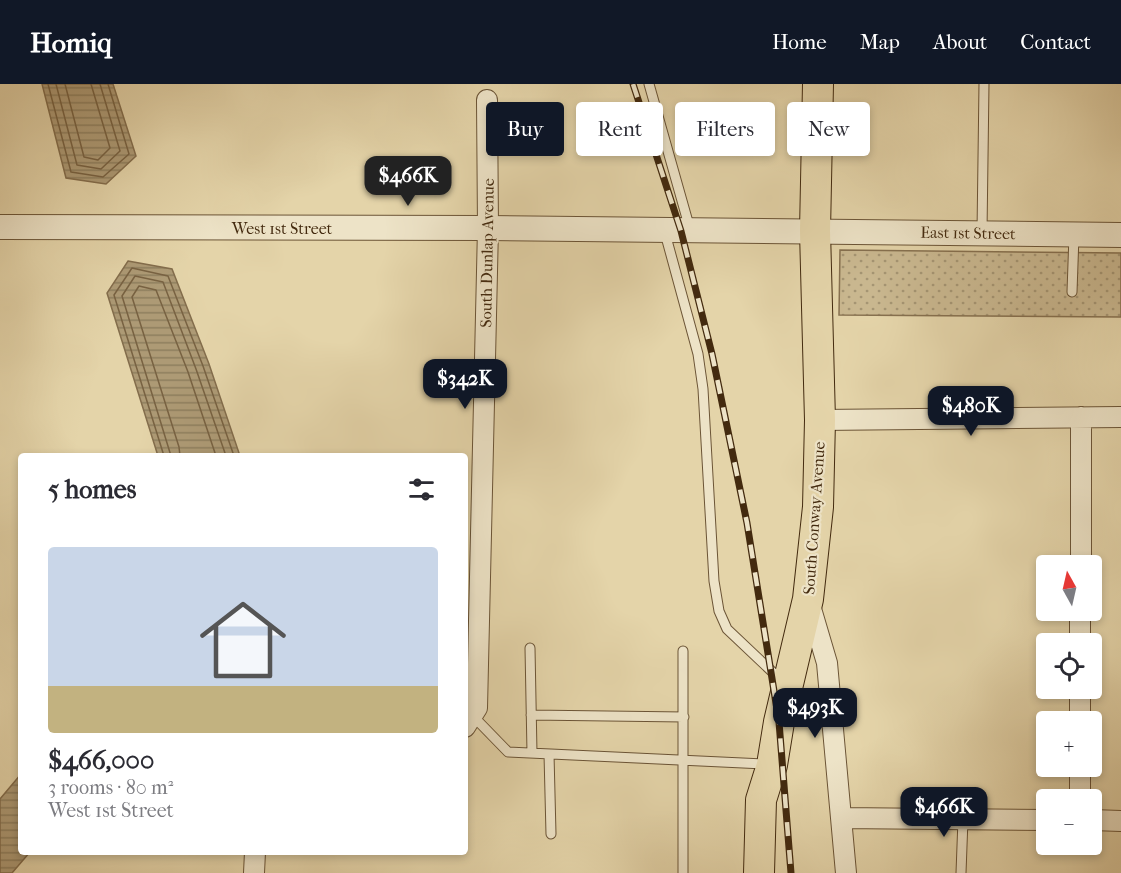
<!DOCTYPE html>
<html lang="en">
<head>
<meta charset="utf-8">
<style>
	body { margin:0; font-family:"IM FELL French Canon",serif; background:#f7f7f7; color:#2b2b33; height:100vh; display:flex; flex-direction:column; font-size:22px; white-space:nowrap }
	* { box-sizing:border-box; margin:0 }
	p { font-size:20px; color:#7c7c81 }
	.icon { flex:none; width:33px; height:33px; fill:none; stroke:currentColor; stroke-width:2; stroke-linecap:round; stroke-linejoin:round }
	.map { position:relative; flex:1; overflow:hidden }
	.panel { position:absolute; left:18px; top:369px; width:450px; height:402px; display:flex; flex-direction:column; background:#fff; border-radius:6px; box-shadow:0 3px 9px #0003 }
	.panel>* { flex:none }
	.guide { position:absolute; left:486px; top:18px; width:544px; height:54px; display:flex; gap:12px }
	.needle { width:39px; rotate:352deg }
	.buttons { position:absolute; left:1036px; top:471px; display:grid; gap:12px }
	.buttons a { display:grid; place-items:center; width:66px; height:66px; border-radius:6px; background:#fff; box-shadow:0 3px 9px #0003; font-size:30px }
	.price { position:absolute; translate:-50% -51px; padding:0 14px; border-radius:12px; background:#111827; color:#fff; font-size:20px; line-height:39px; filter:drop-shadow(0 2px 3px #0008) }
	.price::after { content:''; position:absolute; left:50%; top:36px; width:18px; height:14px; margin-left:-9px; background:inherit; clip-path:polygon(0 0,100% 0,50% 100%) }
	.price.current { background:#222; color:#fff }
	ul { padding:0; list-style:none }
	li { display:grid; align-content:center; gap:12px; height:318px; padding:0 30px }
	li+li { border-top:2px solid #e1e1e2 }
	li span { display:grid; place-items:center; height:186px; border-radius:6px; color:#555 }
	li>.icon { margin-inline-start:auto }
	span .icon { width:108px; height:108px; fill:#fffc; stroke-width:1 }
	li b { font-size:26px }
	h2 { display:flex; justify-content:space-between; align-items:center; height:72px; padding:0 30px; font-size:26px }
	.chip { padding:0 21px; border-radius:6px; background:#fff; box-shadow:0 3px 9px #0003; font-size:21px; line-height:54px }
	.chip.current { background:#111827; color:#fff }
	header { display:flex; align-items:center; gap:36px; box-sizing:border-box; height:84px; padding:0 30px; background:#111827; color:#fff }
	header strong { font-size:28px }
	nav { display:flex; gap:33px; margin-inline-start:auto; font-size:21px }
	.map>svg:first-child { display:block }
</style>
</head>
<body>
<header>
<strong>Homiq</strong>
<nav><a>Home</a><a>Map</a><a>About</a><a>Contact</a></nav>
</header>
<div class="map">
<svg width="1121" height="789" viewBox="0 0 1121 789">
	<defs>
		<pattern id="park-dots" width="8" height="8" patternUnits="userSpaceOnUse" patternTransform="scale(1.5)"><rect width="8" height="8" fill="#c9b78f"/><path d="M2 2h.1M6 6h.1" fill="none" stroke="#a59573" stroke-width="1.8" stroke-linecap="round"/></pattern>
		<pattern id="water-rules" width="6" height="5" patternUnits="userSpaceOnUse" patternTransform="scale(1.5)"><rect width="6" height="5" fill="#ad9a75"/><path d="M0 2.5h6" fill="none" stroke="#8e7e5e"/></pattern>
	</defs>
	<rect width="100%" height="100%" fill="#e4d4a9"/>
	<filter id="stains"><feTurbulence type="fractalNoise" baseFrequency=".00333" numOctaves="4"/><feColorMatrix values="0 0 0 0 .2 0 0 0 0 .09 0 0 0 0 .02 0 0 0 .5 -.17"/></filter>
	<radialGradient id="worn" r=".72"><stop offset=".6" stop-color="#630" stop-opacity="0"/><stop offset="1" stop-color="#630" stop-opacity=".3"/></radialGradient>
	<path fill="url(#park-dots)" stroke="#86704f" stroke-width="1.5" d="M840 166 1121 169V233L839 231Z"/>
	<path fill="url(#water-rules)" stroke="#836d4c" stroke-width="1.5" d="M42 0H113L136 72 106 100 66 94Z
		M128 177 172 185 209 280 240 372H158L107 209Z
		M21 690V768H30L12 789H0V715Z"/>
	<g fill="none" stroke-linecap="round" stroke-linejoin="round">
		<path stroke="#786242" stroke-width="1.5" d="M48 0 71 88 103 93 129 70 108 0
			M56 0 77 81 101 85 120 67 100 0
			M65 0 84 73 98 76 110 64 91 0
			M164 372 114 211 132 184 168 192 203 282 234 372
			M171 372 122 212 135 192 163 198 196 285 226 372
			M180 372 179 363 132 213 139 202 156 206 188 288 216 372"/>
		<g stroke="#6b5436" stroke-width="11">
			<path id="service" d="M649 0 690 145
				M982 148 984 0
				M665 149 698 270 703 305 714 497 719 527 727 545 783 598
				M1072 208 1074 151
				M530 564 532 669
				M472 631 508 668 766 680
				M531 631 684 633
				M549 670 551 750
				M683 789V567
				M961 789 963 735"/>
		</g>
		<g stroke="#6b5436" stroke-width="22">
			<path id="minor" d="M820 336 1121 333
				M1081 482V333
				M809 518 827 579 846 789
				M1080 560V526
				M1080 638V604
				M465 643 477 624 488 144 487 16
				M1080 716V682
				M841 734 1047 736
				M1092 736 1121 737
				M254 789 255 768"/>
		</g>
		<g stroke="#6b5436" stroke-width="26">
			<path id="tertiary" d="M0 143 488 144 1121 151"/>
		</g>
		<g stroke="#432a0f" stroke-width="32">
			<path id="primary" d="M759 789 761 716 772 681 779 638 808 515 818 423 820 336 815 147 818 0"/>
		</g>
		<use href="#service" stroke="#ede3c7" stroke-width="9"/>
		<use href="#minor" stroke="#ede3c7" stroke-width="20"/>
		<use href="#tertiary" stroke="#ede3c7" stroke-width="24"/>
		<use href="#primary" stroke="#e4d4a9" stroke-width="30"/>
		<g stroke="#432a0f" stroke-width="7">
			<path id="rail" d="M633 0 681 147 712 270 747 439 779 638 791 789"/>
		</g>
		<use href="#rail" stroke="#ede3c7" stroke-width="4.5" stroke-dasharray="14" stroke-linecap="butt"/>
	</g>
	<g text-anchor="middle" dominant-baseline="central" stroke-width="4.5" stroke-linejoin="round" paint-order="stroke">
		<g font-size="16" fill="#432a0f" stroke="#ede3c7">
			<text x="282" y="144">West 1st Street</text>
			<text transform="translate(968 149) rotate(1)">East 1st Street</text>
			<text transform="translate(487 169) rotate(-89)">South Dunlap Avenue</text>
			<text transform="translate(814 434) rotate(-86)">South Conway Avenue</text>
		</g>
	</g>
	<rect width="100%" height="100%" filter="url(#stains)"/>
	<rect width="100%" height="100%" fill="url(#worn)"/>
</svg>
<div class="buttons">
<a><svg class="needle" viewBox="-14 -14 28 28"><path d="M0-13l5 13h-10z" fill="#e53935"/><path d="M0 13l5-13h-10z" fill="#7c7c81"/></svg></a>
<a><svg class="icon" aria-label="locate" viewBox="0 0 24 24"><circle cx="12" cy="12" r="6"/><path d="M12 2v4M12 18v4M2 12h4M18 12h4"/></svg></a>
<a>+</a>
<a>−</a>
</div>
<b class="price current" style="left:408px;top:123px">$466K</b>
<b class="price" style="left:465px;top:326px">$342K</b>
<b class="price" style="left:971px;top:353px">$480K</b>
<b class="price" style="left:815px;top:655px">$493K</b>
<b class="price" style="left:944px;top:754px">$466K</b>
<div class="guide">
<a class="chip current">Buy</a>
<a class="chip">Rent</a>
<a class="chip">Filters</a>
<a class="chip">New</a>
</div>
<section class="panel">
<h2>5 homes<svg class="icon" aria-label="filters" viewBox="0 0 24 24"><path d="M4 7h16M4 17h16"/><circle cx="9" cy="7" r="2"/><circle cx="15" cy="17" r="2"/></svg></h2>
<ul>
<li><span style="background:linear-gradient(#c9d6e8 75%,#c2b280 0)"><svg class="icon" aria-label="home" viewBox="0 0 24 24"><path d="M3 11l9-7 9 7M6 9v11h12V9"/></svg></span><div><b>$466,000</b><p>3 rooms · 80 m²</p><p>West 1st Street</p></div></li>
</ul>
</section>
</div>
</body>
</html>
